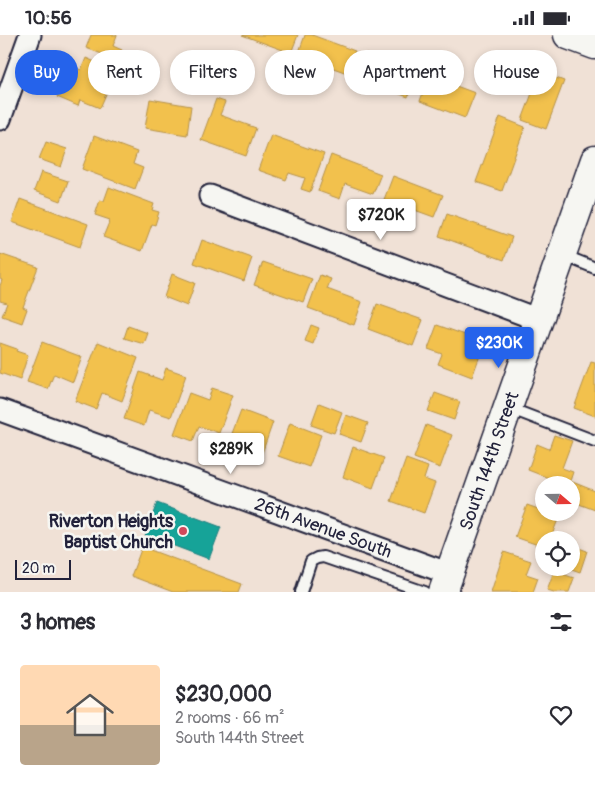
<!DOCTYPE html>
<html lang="en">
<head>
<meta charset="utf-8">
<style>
	body { margin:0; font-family:Pangolin,sans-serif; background:#f7f7f7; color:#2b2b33; height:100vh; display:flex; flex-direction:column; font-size:19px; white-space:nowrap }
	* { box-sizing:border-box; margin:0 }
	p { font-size:16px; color:#7c7c81 }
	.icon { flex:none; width:28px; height:28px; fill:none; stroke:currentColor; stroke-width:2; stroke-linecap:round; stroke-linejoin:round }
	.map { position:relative; height:557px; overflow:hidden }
	.panel { display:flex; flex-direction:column; background:#fff; flex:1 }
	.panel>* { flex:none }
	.banner { position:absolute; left:15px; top:15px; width:565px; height:45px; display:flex; gap:10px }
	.needle { width:32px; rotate:110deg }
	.tools { position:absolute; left:535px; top:441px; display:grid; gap:10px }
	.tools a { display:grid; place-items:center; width:45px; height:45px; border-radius:50%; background:#fff; box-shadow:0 2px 8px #0003; font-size:25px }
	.scale { position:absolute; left:15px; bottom:12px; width:56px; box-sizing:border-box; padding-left:5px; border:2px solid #22223b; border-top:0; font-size:14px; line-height:18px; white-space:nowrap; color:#22223b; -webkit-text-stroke:4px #f6f6f2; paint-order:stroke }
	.price { position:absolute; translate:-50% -42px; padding:0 11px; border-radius:5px; background:#fff; color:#222; font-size:16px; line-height:32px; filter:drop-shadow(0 1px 2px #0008) }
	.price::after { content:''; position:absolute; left:50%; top:30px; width:15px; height:11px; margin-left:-8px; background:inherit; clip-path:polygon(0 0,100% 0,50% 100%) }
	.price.on { background:#2563eb; color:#fff }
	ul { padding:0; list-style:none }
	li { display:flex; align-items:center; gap:15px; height:125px; padding:0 20px }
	li span { display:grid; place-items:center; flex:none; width:140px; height:100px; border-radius:5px; color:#555 }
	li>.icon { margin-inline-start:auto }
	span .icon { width:60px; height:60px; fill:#fffc; stroke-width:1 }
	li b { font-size:21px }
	h2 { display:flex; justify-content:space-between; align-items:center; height:60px; padding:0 20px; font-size:21px }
	.pill { padding:0 18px; border-radius:22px; background:#fff; box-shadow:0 2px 8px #0003; font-size:18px; line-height:45px }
	.pill.on { background:#2563eb; color:#fff }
	.status { display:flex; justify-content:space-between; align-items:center; height:35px; padding:0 25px; background:#fff; direction:ltr }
	.status svg { height:14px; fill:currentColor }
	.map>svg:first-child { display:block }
</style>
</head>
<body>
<div class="status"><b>10:56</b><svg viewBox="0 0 49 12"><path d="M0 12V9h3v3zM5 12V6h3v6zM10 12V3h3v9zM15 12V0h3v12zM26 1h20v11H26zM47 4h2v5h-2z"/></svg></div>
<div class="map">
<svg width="595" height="557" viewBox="0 0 595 557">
	<rect width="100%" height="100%" fill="#f0e1d6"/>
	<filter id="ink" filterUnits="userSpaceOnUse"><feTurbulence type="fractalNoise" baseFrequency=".02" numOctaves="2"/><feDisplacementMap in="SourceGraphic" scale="10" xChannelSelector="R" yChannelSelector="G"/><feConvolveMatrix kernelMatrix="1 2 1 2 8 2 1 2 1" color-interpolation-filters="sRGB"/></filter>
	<g filter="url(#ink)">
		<path fill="#f2c14e" stroke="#b49148" d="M91 0H117L113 11 122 15 118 25 86 13Z
			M242 0H298L291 18Z
			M305 0H312L355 16 347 38 298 20Z
			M366 19 417 37 408 62 357 43Z
			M86 23 116 36 100 73 80 65 78 71 57 62 70 30 81 35Z
			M540 37 564 46 546 94 522 85Z
			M429 41 475 58 465 83 420 66Z
			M150 64 191 71 187 100 145 93Z
			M216 64 225 67 220 80 256 93 246 121 201 105Z
			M500 82 525 92 502 156 476 147Z
			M271 100 324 119 310 157 301 154 305 143 289 138 286 145 258 135Z
			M94 101 137 117 133 129 143 133 135 154 82 134Z
			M46 107 67 114 61 132 39 124Z
			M331 120 381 139 373 159 345 149 340 164 318 156Z
			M41 137 68 146 61 166 34 156Z
			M393 141 443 160 434 182 398 169 394 180 380 175Z
			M109 152 154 169 152 175 159 177 155 190 152 189 142 216 103 202 110 185 95 180 100 165 104 166Z
			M20 164 88 189 80 212 12 187Z
			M447 179 512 202 504 225 439 201Z
			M202 205 252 223 244 246 194 228Z
			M0 219 38 232 23 272 27 274 22 288 2 281 7 268 0 266V251L2 245 0 244Z
			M263 227 312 244 303 267 254 250Z
			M172 239 195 248 187 271 164 262Z
			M320 240 331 244 327 254 362 267 354 290 308 273Z
			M377 269 423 285 413 311 368 294Z
			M311 290 319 293 313 309 305 306Z
			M437 290 485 307 472 342 438 329 442 319 428 314Z
			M128 291 148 298 144 309 124 303Z
			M42 307 82 322 73 347 54 339 48 354 27 347Z
			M98 307 138 323 122 366 102 358 96 374 75 366Z
			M0 308 17 314 16 316 28 320 20 345 0 338Z
			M591 327 595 328V381L574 373Z
			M166 333 186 340 171 382 149 375 144 391 124 384 140 337 162 345Z
			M212 353 233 360 219 398 199 391 193 406 174 399 189 358 208 365Z
			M435 358 460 367 454 385 428 376Z
			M319 368 342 377 334 398 311 390Z
			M241 375 273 387 261 421 228 409Z
			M346 380 368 388 361 407 339 399Z
			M290 388 321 400 309 432 278 421Z
			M426 390 452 400 440 433 414 423Z
			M554 400 572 406 562 433 573 437 570 446 595 456V475L571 466V450H558L559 447 528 435 537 409 549 414Z
			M353 412 384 423 373 453 343 442Z
			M406 424 428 432 424 444 435 448 424 478 391 466Z
			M527 470 544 476V478H547L559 482 550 505H544V512L515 502Z
			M571 510 587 516 580 537 566 532H571Z
			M142 512 242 549 239 557H173L131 541Z
			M504 517 531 526 526 539 538 543 533 557H491Z
			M554 536 574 543 569 557H554L547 555Z"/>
		<path fill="#17a398" stroke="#1a7c7c" d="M157 468 221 492 209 524 145 500Z"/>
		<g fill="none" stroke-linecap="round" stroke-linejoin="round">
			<g stroke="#22223b" stroke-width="14">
				<path id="lane" d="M563 220 595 233
					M509 373 595 406
					M301 557 311 526 317 523 323 522 425 557"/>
			</g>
			<g stroke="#22223b" stroke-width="25">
				<g id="street">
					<path d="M0 84 30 0"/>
					<path d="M210 161 539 285"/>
					<path id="s1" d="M0 375 450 539"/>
				</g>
			</g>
			<g stroke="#22223b" stroke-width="31">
				<g id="secondary">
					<path d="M568 0 595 10"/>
					<path id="s2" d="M443 557 595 125"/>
				</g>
			</g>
			<use href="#lane" stroke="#f6f6f2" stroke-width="10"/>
			<use href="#street" stroke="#f6f6f2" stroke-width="21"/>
			<use href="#secondary" stroke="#f6f6f2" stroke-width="28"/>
		</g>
	</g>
	<circle fill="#d1495b" stroke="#f6f6f2" stroke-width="2" cx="183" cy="496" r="5"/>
	<g text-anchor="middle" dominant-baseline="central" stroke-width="5" stroke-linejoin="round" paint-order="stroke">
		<g font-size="18" fill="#22223b" stroke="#f6f6f2">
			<text stroke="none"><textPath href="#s2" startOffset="139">South 144th Street</textPath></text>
			<text stroke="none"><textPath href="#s1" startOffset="344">26th Avenue South</textPath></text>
		</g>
		<g font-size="18" font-weight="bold" fill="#22223b" stroke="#f6f6f2" text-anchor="end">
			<text x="173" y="486">Riverton Heights<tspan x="173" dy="21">Baptist Church</tspan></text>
		</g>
	</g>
</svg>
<div class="tools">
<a><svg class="needle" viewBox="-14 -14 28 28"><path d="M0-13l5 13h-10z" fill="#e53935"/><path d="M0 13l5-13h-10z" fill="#7c7c81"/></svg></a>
<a><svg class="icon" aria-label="locate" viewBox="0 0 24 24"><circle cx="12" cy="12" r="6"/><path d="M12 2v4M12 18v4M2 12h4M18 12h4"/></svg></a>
</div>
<div class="scale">20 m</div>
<b class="price" style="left:381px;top:206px">$720K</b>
<b class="price on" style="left:499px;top:334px">$230K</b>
<b class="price" style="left:231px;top:440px">$289K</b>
<div class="banner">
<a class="pill on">Buy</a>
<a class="pill">Rent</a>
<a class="pill">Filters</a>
<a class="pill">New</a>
<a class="pill">Apartment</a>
<a class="pill">House</a>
</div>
</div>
<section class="panel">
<h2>3 homes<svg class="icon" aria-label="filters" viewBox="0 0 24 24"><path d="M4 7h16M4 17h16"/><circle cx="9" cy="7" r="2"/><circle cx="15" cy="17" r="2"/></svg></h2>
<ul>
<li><span style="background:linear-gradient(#ffd9b3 60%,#b9a48a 0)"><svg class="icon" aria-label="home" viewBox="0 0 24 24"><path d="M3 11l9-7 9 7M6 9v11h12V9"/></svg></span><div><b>$230,000</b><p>2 rooms · 66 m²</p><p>South 144th Street</p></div><svg class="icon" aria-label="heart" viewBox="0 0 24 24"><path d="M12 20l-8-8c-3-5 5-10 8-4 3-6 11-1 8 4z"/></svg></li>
</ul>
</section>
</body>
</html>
